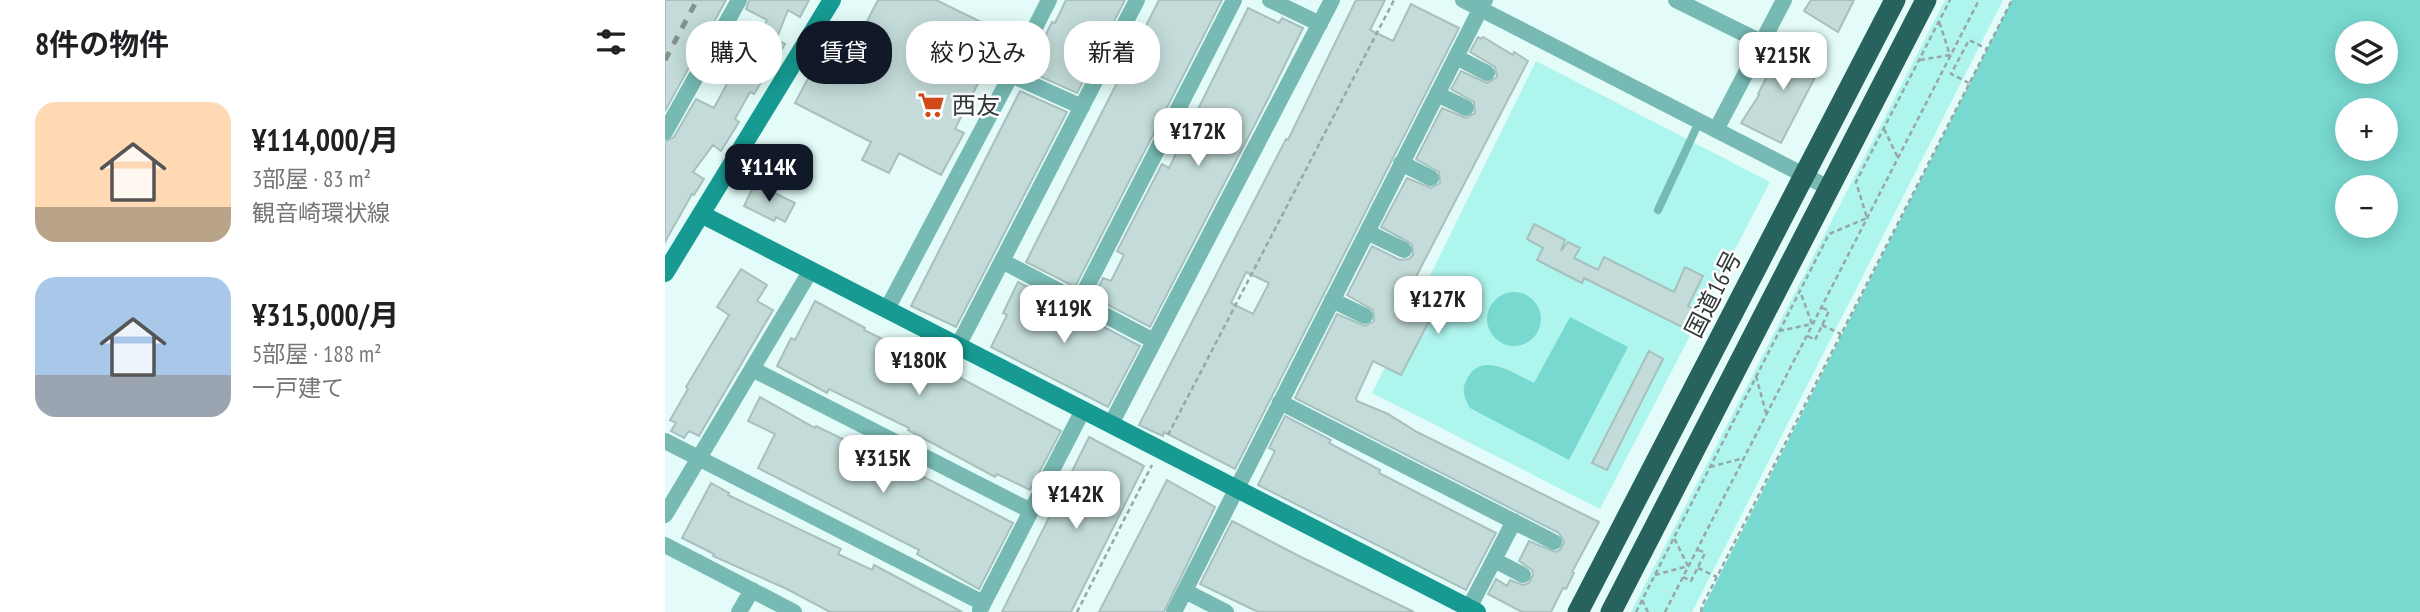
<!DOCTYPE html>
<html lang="ja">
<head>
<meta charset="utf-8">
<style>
	body { margin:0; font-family:"PT Sans Narrow","Noto Sans JP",sans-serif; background:#f6f6f6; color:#202124; height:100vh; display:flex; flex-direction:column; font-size:26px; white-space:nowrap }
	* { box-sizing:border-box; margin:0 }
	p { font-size:23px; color:#757577 }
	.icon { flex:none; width:38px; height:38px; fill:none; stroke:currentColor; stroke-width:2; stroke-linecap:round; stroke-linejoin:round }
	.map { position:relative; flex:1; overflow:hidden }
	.details { display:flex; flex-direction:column; background:#fff; width:665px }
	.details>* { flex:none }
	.hud { position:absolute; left:21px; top:21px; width:665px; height:63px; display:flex; gap:14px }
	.buttons { position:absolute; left:1670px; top:21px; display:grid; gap:14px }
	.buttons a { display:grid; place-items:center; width:63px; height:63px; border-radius:50%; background:#fff; box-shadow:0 4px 18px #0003; font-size:35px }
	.price { position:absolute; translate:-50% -60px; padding:0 16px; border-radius:14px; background:#fff; color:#222; font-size:23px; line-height:46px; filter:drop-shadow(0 2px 4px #0008) }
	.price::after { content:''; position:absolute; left:50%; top:42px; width:21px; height:16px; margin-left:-10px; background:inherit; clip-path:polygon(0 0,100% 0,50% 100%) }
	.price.active { background:#111827; color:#fff }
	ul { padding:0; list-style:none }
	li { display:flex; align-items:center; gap:21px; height:175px; padding:0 35px }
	li span { display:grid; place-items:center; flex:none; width:196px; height:140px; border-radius:21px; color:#555 }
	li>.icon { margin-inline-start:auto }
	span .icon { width:84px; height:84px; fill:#fffc; stroke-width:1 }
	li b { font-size:30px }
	h2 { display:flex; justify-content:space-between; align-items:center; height:84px; padding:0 35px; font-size:30px }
	.chip { padding:0 24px; border-radius:28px; background:#fff; box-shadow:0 4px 18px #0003; font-size:24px; line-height:63px }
	.chip.active { background:#111827; color:#fff }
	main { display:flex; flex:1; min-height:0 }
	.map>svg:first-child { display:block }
</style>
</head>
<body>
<main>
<section class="details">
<h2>8件の物件<svg class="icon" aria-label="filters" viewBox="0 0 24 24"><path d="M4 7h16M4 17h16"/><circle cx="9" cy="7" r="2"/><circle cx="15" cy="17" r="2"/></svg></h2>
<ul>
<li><span style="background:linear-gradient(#ffd9b3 75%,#b9a48a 0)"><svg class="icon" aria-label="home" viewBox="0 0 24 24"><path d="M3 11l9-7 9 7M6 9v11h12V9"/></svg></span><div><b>¥114,000/月</b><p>3部屋 · 83 m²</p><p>観音崎環状線</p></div></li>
<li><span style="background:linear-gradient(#a9c7e8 70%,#9aa5b1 0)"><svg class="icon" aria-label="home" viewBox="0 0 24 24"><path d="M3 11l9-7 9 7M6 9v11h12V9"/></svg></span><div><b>¥315,000/月</b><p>5部屋 · 188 m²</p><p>一戸建て</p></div></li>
</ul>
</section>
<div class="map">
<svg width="1755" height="612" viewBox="0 0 1755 612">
	<rect width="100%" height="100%" fill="#e4fcf9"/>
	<path fill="#aef5ee" d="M1280 0H1338L1027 612H966Z
		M871 61 1105 182 935 509 707 393Z"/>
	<path fill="#78d9d0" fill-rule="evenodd" d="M1347 0H1755V612H1036ZM1682 33H1720V72H1682ZM1682 110H1720V149H1682ZM1682 187H1720V226H1682Z
		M822 319a27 27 0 1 1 54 0a27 27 0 1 1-54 0Z
		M905 317 963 347 904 460 805 408C800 399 796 391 801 381 815 349 848 373 869 383Z"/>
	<path fill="#c3dcd9" stroke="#a8c0bd" stroke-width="2" fill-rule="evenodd" d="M0 0H61L0 111Z
		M84 0H144L135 17 123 10 111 40 120 44 89 94 85 92 70 119 74 122 56 151 48 145 28 172 39 179 29 195 27 194 0 242V142L9 137 31 99 49 108 64 80 51 73 74 34 90 43 102 20 81 9Z
		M213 0H271L347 37 335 60 327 56 290 129 299 133 276 175 234 153 224 173 197 160 206 142 130 103 150 65 173 77Z
		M401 0H460L412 93 363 71 387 22 390 23Z
		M494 0H557L410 287 361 262Z
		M691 0H720L705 30 728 41 746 4 794 28 570 469 499 432 498 436 474 425 621 139 623 140ZM581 272 604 283 588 314 566 303Z
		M1146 0H1189L1173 32 1139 11Z
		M583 8 614 23 617 18 638 28 603 99 485 327 428 297 438 278 446 281 459 255 452 251 497 164 504 168Z
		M813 37 816 39 818 37 848 55 849 52 863 61 742 294 771 308 736 375 708 361 691 398 692 401 723 414 752 432 934 522 907 572 909 573 901 589 898 588 886 612H857L823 594 831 579 842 586 845 580 858 585 864 583 868 575 867 570 854 561 864 541 890 552 895 550 899 542 894 533 630 398 672 314 700 326 709 321 708 310 682 295 707 246 735 260 744 259 748 255 747 244 716 227 742 178 766 188 775 183 774 172 751 159 777 108 801 118 810 113 809 102 786 89 796 71 822 83 832 77 830 67 805 52Z
		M1120 41 1160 58 1116 143 1076 123 1094 95 1093 94Z
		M355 91 402 112 291 327 246 306Z
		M90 183 130 203 120 222 111 217 109 221 79 206Z
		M869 224 900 240 896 251 903 242 915 248 909 258 933 270 939 257 1009 292 1020 267 1038 276 1023 306 1032 311 1023 330 919 278 917 283 872 260 878 248 862 239Z
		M76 269 102 285 92 301 108 310 34 436 24 431 19 438 6 431 11 423 5 420 23 389 21 387 64 315 52 307Z
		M353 282 475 346 443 407 326 347 342 315 338 313Z
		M150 301 200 328 199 330 284 372 396 431 365 490 332 474 330 477 243 430 244 428 164 389 162 393 112 366 126 338 130 340Z
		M984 351 998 359 942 470 927 463Z
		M95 397 150 428 151 426 194 447 192 450 228 469 230 466 258 480 259 477 348 523 314 589 252 554 254 550 93 468 110 434 83 421Z
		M620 416 666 440 664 443 715 470 714 473 831 533 801 590 593 485 610 451 604 448Z
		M424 437 479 466 406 612H337Z
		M502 480 550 507 499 612H434Z
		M46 483 64 493 63 495 176 549 173 554 207 570 209 565 297 612H165L122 589 48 556 49 554 17 538Z
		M567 521 634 556 749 612H593L560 596 535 584Z"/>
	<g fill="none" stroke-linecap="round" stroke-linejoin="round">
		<path stroke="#96a7a5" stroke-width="2.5" stroke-dasharray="5 3.5" stroke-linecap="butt" d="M1255 60 1285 55 1274 21
			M1304 83 1286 74 1304 40 1322 49
			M1219 129 1233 158
			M1157 325 1176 334
			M1114 331 1147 324 1135 291
			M1143 336 1150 340 1164 311 1156 307
			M1091 376 1101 413
			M503 435 729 0
			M1045 467 1079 458
			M1033 568 1052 577
			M990 575 1023 566 1009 538
			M1018 577 1026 581 1040 553 1032 549
			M977 600 983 612
			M412 612 487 465
			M971 612 1164 234 1202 218 1191 182 1285 0
			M1000 612 1314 0
			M1036 612 1037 606 1347 0"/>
		<path stroke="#77b9b3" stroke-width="8" d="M993 210 1034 122"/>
		<path stroke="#77b9b3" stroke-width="16" d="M384 0 346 75 417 107
			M605 0 655 24
			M798 0 1164 188
			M1011 0 1096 42
			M791 57 822 73
			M772 94 801 108
			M1051 130 1119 0
			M0 132 74 0
			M736 163 766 178
			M702 232 739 250
			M337 261 489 341
			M667 300 700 316
			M414 302 569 0
			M222 309 346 75
			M293 346 472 0
			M87 369 366 511
			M615 402 889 542
			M446 424 667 0
			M0 441 318 603
			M0 515 146 270
			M0 545 129 612
			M829 560 858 575
			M520 591 561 612
			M315 610 418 410
			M74 612 87 590
			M509 612 820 0
			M802 612 849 521"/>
		<path stroke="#179a92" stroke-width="18" d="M36 214 812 612
			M0 273 167 0"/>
		<path stroke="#27625d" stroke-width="21" d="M913 612 1230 0
			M946 612 1261 0"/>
		<path stroke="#829290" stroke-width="5" stroke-dasharray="9 9" stroke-linecap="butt" d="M0 60 32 0"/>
	</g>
	<defs>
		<g id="supermarket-bare" transform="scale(2.1)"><path d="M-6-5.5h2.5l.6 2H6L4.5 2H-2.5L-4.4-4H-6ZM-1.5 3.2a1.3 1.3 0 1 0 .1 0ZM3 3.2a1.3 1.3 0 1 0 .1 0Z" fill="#d24a1a" stroke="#fff" stroke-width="2.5" paint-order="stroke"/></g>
	</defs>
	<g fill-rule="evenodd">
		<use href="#supermarket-bare" x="266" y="105"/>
	</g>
	<g text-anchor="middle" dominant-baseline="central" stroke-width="5" stroke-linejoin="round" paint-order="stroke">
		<g font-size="24" fill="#303938" stroke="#fff" text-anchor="start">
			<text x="287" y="105">西友</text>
		</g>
		<g font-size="24" fill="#303938" stroke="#fff">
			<text transform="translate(1048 294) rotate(-63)">国道16号</text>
		</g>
	</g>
</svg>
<div class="buttons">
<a><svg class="icon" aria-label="layers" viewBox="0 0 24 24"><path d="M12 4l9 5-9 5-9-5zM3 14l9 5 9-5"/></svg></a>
<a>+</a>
<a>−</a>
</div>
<b class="price" style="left:1118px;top:92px">¥215K</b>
<b class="price" style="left:533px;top:168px">¥172K</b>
<b class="price active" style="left:104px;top:204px">¥114K</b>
<b class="price" style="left:773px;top:336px">¥127K</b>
<b class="price" style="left:399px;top:345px">¥119K</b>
<b class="price" style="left:254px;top:397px">¥180K</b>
<b class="price" style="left:218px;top:495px">¥315K</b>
<b class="price" style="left:411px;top:531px">¥142K</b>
<div class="hud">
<a class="chip">購入</a>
<a class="chip active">賃貸</a>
<a class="chip">絞り込み</a>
<a class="chip">新着</a>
</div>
</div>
</main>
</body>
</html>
